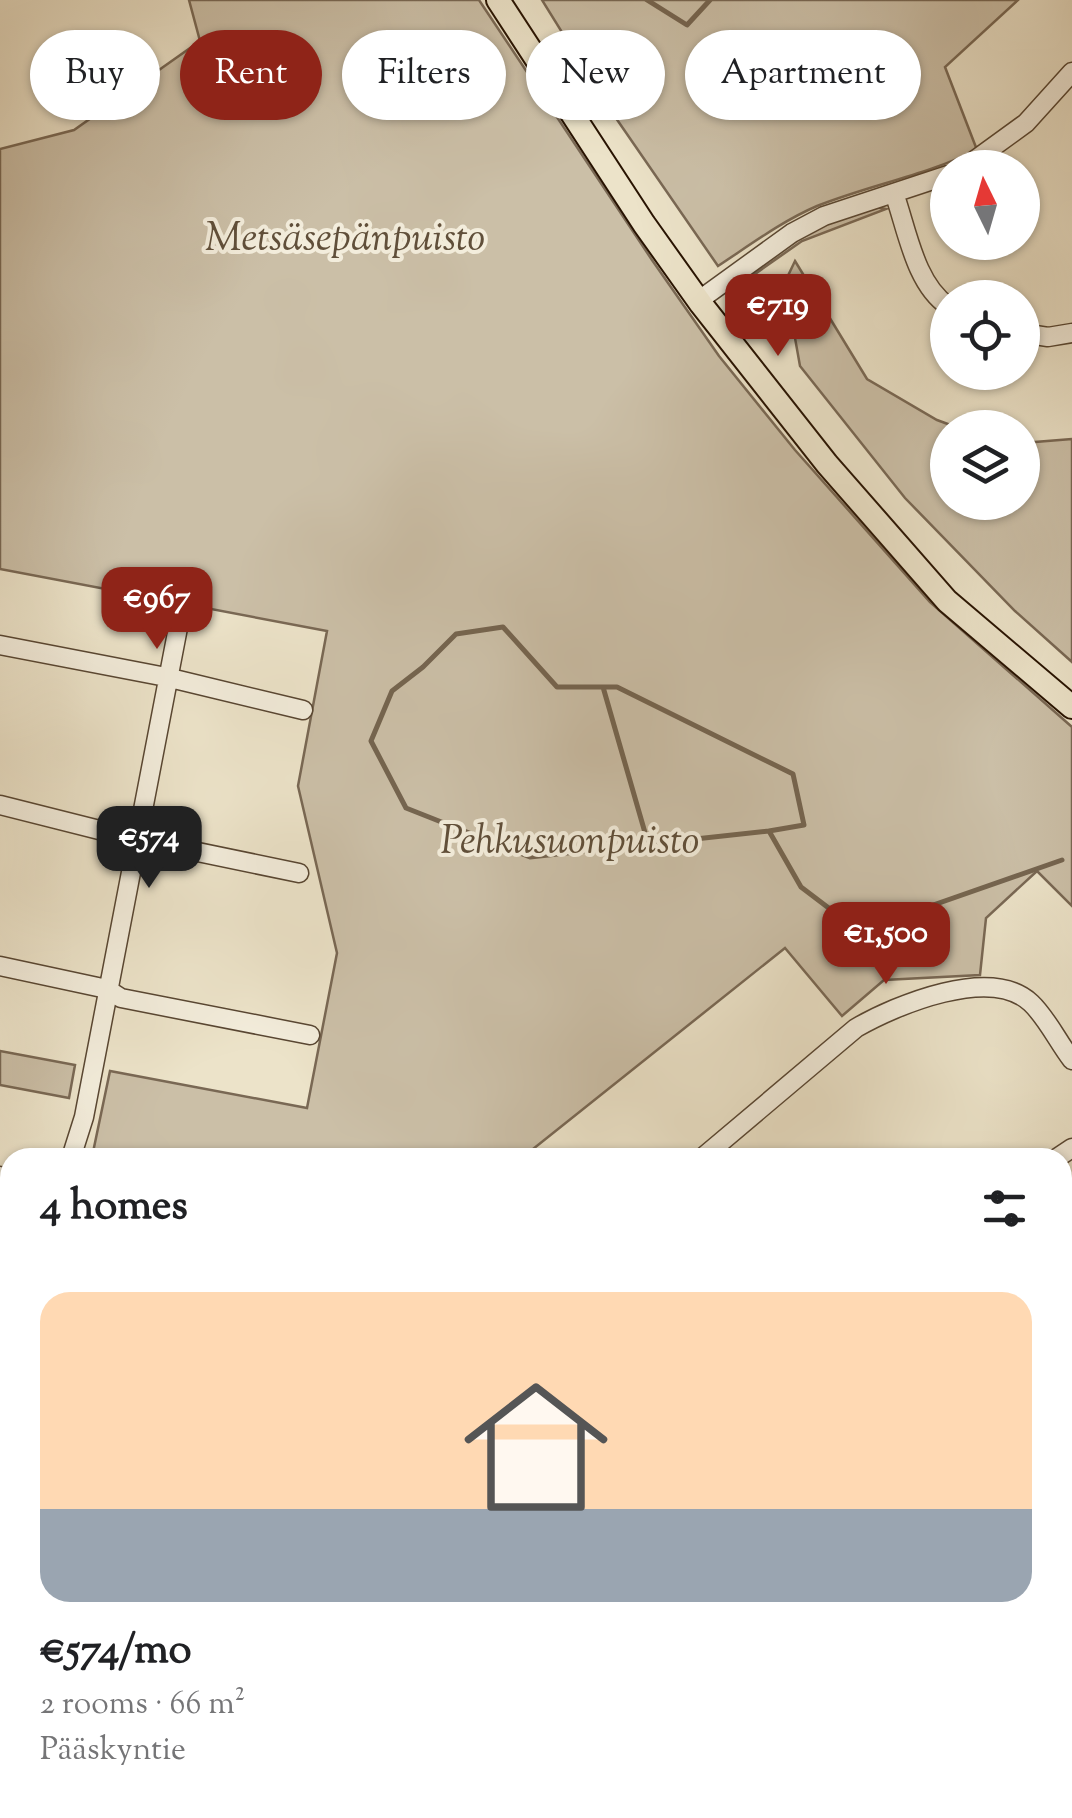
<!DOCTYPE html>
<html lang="en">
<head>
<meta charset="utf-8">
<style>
	body { margin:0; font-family:"Sorts Mill Goudy",serif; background:#f2f2f2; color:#202124; height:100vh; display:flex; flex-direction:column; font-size:38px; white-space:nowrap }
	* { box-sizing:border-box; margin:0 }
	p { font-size:32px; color:#757577 }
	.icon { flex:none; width:55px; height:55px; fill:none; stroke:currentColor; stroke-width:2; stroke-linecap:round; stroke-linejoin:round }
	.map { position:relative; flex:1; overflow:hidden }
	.side { position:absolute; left:0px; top:1148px; width:1072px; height:672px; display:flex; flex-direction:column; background:#fff; border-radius:30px 30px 0 0; box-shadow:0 2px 8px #0004 }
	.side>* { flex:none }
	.top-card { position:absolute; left:30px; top:30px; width:1012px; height:90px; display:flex; gap:20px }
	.needle { width:65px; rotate:355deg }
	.fabs { position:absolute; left:930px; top:150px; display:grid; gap:20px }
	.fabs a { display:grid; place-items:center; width:110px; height:110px; border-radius:50%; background:#fff; box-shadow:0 2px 8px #0004; font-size:50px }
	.price { position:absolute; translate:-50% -85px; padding:0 22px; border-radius:20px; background:#8f2418; color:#fff; font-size:32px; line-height:65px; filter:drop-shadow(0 2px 5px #0008) }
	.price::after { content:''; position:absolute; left:50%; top:60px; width:30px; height:22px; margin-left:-15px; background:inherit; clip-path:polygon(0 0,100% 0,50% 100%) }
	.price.active { background:#222; color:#fff }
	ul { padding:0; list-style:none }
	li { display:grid; align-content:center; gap:20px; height:530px; padding:0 40px }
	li+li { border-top:2px solid #e0e0e0 }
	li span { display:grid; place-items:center; height:310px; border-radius:30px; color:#555 }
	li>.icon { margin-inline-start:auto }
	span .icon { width:180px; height:180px; fill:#fffc; stroke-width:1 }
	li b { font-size:42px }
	h2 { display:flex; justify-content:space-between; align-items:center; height:120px; padding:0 40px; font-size:42px }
	.pill { padding:0 35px; border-radius:45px; background:#fff; box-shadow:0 2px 8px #0004; font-size:35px; line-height:90px }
	.pill.active { background:#8f2418; color:#fff }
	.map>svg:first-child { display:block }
</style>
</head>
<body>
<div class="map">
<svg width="1072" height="1818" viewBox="0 0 1072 1818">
	<rect width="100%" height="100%" fill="#ece3c9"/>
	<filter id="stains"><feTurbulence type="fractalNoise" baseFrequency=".002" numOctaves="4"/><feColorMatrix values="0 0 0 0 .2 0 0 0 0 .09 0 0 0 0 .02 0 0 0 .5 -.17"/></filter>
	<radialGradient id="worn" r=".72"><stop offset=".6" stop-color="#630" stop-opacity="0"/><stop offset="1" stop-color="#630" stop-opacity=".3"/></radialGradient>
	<path fill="#cbbfa7" stroke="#796854" stroke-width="2.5" d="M189 0H479L652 260 719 356 795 450 930 602 1072 727V906L1037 871 986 918 980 975 884 980 842 1016 785 948 523 1157H92L110 1071 307 1108 337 953 298 786 327 631 0 569V149L74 130 200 41Z
		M542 0H1018L945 67 977 150C926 175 870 185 817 206 782 221 750 245 718 266L609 108Z
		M875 207 886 209 802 241 732 290 734 284 816 227Z
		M795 261 867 379 937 420 956 427 948 428V502H1022L1023 443 1072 439V662L1015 611 905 498 800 366 785 282Z
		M0 1051 75 1065 69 1098 0 1085Z
		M1072 1294V1369L1063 1375V1302Z
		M10 1539V1605L0 1613V1552Z
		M1072 1579V1667L1063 1671V1588Z
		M0 1788 10 1792V1810H46L68 1818H0Z
		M260 1810H353L335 1818H237Z
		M859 1810H1000L1005 1818H852Z"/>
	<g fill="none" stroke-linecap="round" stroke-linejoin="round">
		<path stroke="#756550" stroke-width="5" d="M647 0 687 25 710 0
			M603 687 648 843
			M769 831 804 825 793 774 617 687H557L503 627 456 634 423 667 392 691 371 741 406 808 530 857 769 831 801 887 859 931 1062 860"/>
		<g stroke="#584632" stroke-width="21">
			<path id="minor" d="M964 168 1026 123 1072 72
				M894 193C907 229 915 284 948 306
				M698 301 792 233 824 216 948 175
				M1022 333 1048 337 1072 333
				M0 645 166 677 303 710
				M0 805 135 839 299 873
				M0 966 107 989 121 998 310 1035
				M71 1158 84 1117 181 612
				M702 1158 856 1028C896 1005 991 965 1031 1003 1047 1018 1058 1042 1072 1060
				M1057 1158 1072 1148
				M0 1176 10 1179
				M0 1305 10 1291
				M0 1425 10 1433
				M0 1765 10 1768
				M130 1810 154 1813 192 1810
				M765 1818 766 1810"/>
		</g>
		<g stroke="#271200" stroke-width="26">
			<path id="major" d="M498 0 644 224 701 304 827 464 947 601 1072 707
				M1062 1421 1072 1415
				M419 1818 432 1810"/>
		</g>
		<use href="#minor" stroke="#f3eddc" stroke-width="18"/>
		<use href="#major" stroke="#ece3c9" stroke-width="22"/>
		<path stroke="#271200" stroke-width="5" stroke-dasharray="18 18" stroke-linecap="butt" d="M1062 1574 1072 1564
			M837 1818 844 1810"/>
	</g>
	<g text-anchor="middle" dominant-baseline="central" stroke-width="8" stroke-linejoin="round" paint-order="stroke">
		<g font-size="40" font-style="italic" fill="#604f3a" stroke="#f3eddc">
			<text x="345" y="240">Metsäsepänpuisto</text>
			<text x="570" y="843">Pehkusuonpuisto</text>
		</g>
	</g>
	<rect width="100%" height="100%" filter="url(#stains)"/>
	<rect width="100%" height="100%" fill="url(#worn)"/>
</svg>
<div class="fabs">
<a><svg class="needle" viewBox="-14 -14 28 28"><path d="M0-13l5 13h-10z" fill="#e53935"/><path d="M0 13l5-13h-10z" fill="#757577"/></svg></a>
<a><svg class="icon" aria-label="locate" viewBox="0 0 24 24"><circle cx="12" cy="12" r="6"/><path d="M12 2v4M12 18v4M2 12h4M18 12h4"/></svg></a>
<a><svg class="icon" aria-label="layers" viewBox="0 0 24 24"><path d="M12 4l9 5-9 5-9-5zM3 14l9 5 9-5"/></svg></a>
</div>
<b class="price" style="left:778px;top:359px">€719</b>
<b class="price" style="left:157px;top:652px">€967</b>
<b class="price active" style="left:149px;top:891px">€574</b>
<b class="price" style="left:886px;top:987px">€1,500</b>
<div class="top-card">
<a class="pill">Buy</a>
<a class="pill active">Rent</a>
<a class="pill">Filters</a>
<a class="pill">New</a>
<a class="pill">Apartment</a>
</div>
<section class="side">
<h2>4 homes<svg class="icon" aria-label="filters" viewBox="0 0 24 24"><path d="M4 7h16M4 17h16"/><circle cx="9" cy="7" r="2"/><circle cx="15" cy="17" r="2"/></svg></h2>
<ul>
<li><span style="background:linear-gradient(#ffd9b3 70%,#9aa5b1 0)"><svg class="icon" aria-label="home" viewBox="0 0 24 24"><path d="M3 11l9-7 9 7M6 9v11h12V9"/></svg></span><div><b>€574/mo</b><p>2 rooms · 66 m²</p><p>Pääskyntie</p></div></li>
</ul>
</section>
</div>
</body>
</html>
